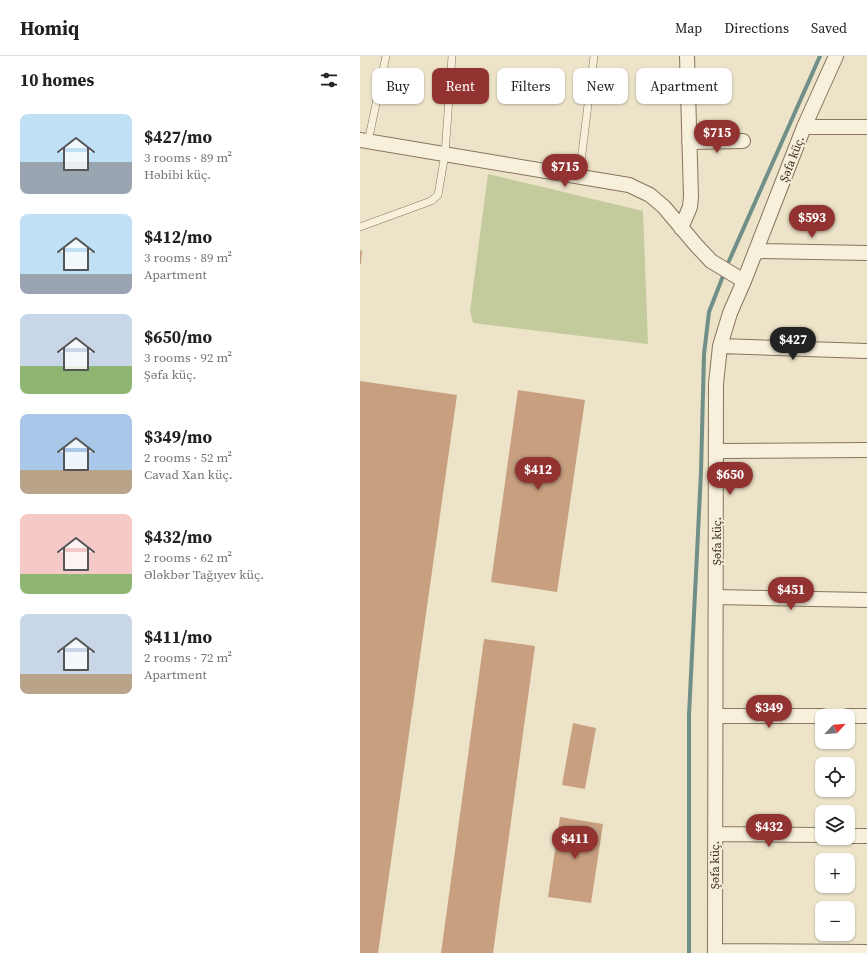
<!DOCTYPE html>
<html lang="en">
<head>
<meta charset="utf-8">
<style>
	body { margin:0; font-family:"Source Serif 4",serif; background:#f6f6f6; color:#202124; height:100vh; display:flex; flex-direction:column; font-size:15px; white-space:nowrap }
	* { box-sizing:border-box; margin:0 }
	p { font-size:13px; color:#757577 }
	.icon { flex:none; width:22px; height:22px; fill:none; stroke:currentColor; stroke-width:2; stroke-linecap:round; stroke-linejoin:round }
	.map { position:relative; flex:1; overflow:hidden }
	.sheet { display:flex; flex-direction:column; background:#fff; width:360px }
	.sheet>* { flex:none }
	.hud { position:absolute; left:12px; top:12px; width:380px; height:36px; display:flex; gap:8px }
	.needle { width:26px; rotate:64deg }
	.controls { position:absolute; left:455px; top:653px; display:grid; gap:8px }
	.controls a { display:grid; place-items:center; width:40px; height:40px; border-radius:8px; background:#fff; box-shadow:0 1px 3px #0004; font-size:20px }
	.price { position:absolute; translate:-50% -34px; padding:0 9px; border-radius:14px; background:#933331; color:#fff; font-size:13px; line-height:26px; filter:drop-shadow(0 1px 2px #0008) }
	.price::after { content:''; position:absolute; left:50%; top:24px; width:12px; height:9px; margin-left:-6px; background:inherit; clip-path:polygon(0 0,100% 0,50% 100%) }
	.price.on { background:#222; color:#fff }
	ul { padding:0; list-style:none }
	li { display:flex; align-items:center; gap:12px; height:100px; padding:0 20px }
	li span { display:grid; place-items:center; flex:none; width:112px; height:80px; border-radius:8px; color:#555 }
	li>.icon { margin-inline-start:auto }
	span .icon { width:48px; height:48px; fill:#fffc; stroke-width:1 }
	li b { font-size:17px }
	h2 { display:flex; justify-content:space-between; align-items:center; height:48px; padding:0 20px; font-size:17px }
	.tag { padding:0 14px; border-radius:8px; background:#fff; box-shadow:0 1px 3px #0004; font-size:14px; line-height:36px }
	.tag.on { background:#933331; color:#fff }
	header { display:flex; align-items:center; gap:24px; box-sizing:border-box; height:56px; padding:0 20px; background:#fff; border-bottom:1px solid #e0e0e0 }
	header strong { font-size:19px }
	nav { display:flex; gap:22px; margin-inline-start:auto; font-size:14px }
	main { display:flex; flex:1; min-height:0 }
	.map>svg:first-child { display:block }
</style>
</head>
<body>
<header>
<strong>Homiq</strong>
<nav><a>Map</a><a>Directions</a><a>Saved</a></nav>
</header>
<main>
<section class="sheet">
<h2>10 homes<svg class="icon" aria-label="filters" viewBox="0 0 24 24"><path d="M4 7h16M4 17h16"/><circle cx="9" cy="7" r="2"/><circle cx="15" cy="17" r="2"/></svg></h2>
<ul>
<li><span style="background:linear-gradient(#bfe0f5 60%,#9aa5b1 0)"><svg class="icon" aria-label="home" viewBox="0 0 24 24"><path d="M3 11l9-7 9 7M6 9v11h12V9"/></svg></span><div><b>$427/mo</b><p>3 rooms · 89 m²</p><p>Həbibi küç.</p></div></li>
<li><span style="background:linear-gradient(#bfe0f5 75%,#9aa5b1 0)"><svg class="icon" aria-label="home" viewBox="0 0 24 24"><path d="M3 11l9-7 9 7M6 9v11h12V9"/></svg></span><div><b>$412/mo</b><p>3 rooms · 89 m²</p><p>Apartment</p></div></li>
<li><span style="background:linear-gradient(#c9d6e8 65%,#8fb573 0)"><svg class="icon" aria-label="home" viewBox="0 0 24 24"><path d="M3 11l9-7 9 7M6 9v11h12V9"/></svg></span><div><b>$650/mo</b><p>3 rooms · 92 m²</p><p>Şəfa küç.</p></div></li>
<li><span style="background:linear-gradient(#a9c7e8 70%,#b9a48a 0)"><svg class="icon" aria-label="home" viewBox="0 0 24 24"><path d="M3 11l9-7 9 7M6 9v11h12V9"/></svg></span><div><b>$349/mo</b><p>2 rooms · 52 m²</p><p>Cavad Xan küç.</p></div></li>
<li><span style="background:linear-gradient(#f6c9c9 75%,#8fb573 0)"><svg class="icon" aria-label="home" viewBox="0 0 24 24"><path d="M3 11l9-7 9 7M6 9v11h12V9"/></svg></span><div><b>$432/mo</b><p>2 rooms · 62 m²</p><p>Ələkbər Tağıyev küç.</p></div></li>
<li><span style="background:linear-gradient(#c9d6e8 75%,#b9a48a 0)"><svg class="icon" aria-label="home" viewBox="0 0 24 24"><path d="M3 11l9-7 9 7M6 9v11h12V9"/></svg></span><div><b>$411/mo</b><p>2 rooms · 72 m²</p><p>Apartment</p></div></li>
</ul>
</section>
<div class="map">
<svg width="507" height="897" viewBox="0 0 507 897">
	<rect width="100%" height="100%" fill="#ece3c8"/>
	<path fill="#c3ca9c" d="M128 118 283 155 288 288 113 267 110 255Z"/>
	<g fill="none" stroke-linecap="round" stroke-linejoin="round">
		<path stroke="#6f8f88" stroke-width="4" d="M369 205 460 0
			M329 897V659L341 416 344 298 349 256 363 220"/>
	</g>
	<path fill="#c8a080" d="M0 194 2 195 1 208H0Z
		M0 325 97 339 18 897H0Z
		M158 334 225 344 197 536 131 526Z
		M124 583 175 590 133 897H81Z
		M213 667 236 672 225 733 202 729Z
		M200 761 243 768 231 847 188 841Z"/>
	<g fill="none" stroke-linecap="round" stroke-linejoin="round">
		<g stroke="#87755e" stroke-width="8">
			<path id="lane" d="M8 86 26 0
				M219 121 234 0
				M0 171 71 145 78 139 85 98 92 0"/>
		</g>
		<g stroke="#87755e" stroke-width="16">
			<path id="street" d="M444 71H507
				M0 84 269 129 290 139 304 151 336 189 351 205 384 225
				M329 86 383 85
				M321 172 330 151 331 140 327 0
				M396 195 507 197
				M360 290 507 295
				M357 395 507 394
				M356 541 507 544
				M356 660H462
				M488 660H507
				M355 778 462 779
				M488 780H507
				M355 895 507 896
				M355 897 356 328 360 290 370 257 384 225 444 71 476 0"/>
		</g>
		<use href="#lane" stroke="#f7f0db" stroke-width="7"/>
		<use href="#street" stroke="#f7f0db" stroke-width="14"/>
	</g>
	<g text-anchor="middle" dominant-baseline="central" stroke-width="3.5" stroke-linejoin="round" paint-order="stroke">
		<g font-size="12" fill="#392d21" stroke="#f4edd7">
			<text transform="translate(432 103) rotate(-69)">Şəfa küç.</text>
			<text transform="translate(357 485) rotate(-90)">Şəfa küç.</text>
			<text transform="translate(355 809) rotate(-90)">Şəfa küç.</text>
		</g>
	</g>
</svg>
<div class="controls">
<a><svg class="needle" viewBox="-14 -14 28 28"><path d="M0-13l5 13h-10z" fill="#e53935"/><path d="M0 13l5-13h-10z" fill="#757577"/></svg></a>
<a><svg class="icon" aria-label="locate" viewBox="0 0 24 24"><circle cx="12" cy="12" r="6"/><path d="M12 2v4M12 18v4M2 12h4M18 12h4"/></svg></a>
<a><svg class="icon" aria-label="layers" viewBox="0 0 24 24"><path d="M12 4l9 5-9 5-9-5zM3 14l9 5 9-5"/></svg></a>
<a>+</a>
<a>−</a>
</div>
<b class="price" style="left:357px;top:98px">$715</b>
<b class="price" style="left:205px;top:132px">$715</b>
<b class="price" style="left:452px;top:183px">$593</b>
<b class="price on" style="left:433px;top:305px">$427</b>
<b class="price" style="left:178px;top:435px">$412</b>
<b class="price" style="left:370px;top:440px">$650</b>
<b class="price" style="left:431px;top:555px">$451</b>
<b class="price" style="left:409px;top:673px">$349</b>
<b class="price" style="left:409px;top:792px">$432</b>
<b class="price" style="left:215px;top:804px">$411</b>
<div class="hud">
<a class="tag">Buy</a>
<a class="tag on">Rent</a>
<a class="tag">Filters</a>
<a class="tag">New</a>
<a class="tag">Apartment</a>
</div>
</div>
</main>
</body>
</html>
